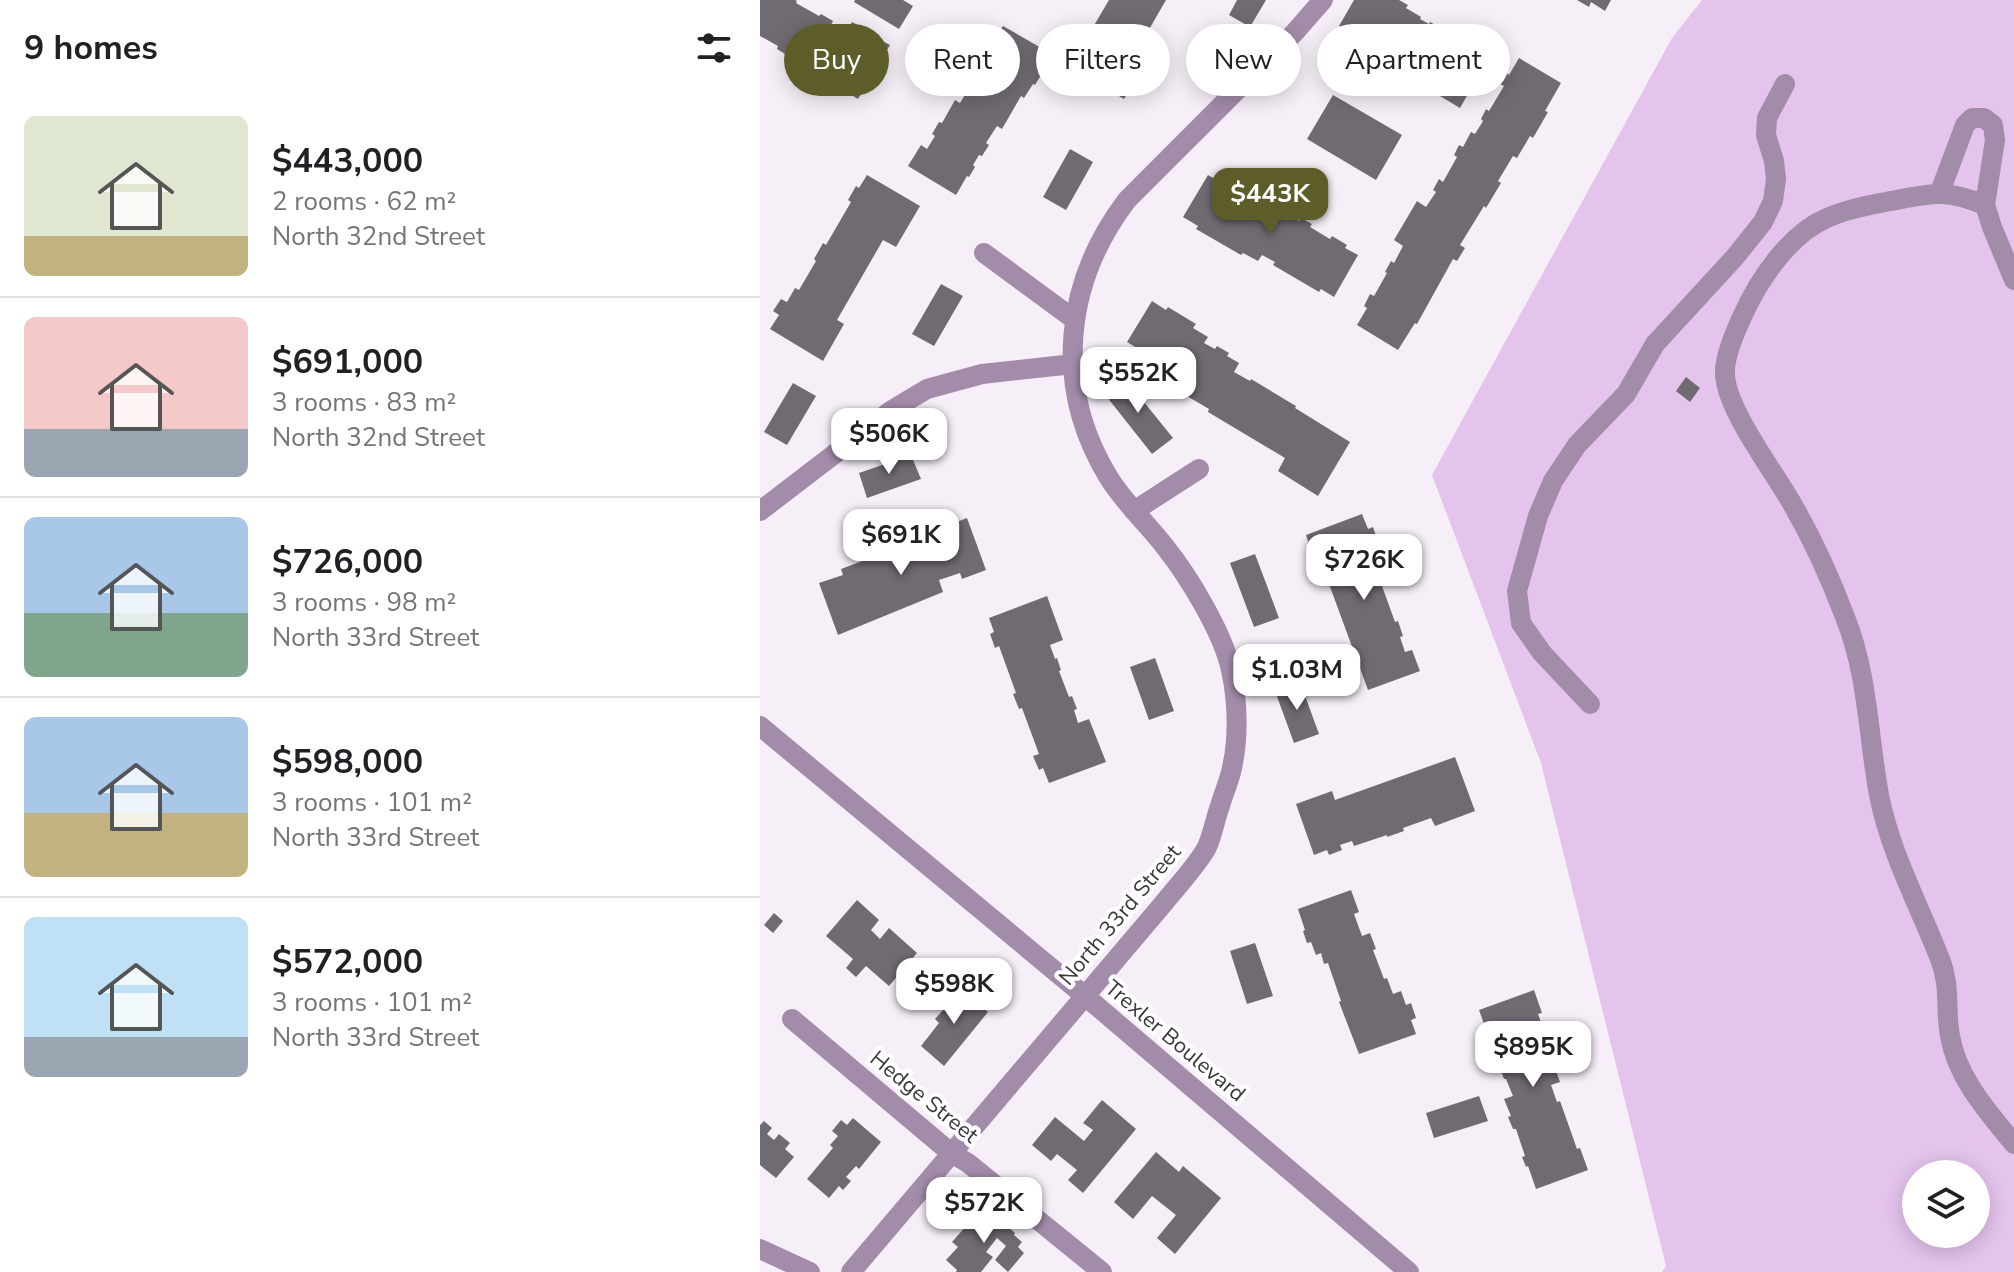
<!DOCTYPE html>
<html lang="en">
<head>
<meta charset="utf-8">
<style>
	body { margin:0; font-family:"Nunito Sans",sans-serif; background:#f2f2f2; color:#202124; height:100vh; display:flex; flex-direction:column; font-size:30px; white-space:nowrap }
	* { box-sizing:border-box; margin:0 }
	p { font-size:26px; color:#757577 }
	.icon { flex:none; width:44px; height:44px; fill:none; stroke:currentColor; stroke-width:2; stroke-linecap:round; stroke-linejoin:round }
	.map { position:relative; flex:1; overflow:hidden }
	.details { display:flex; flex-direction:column; background:#fff; width:760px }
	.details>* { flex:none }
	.banner { position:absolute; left:24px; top:24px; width:760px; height:72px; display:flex; gap:16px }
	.fabs { position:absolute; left:1142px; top:1160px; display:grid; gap:16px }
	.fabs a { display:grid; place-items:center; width:88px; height:88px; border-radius:50%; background:#fff; box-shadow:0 4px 20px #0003; font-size:40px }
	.price { position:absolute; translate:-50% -68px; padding:0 18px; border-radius:16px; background:#fff; color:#222; font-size:26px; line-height:52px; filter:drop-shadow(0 2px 4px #0008) }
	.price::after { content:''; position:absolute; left:50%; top:48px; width:24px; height:18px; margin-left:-12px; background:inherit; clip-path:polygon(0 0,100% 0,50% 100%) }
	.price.current { background:#5d5d2a; color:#fff }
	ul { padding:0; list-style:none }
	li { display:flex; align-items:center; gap:24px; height:200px; padding:0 24px }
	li+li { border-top:2px solid #e0e0e0 }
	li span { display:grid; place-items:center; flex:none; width:224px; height:160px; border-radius:12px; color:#555 }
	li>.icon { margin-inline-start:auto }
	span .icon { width:96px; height:96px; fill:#fffc; stroke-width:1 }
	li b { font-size:34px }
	h2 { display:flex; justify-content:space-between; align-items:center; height:96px; padding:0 24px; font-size:34px }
	.chip { padding:0 28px; border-radius:36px; background:#fff; box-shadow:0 4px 20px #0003; font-size:28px; line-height:72px }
	.chip.current { background:#5d5d2a; color:#fff }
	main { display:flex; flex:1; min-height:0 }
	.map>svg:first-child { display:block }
</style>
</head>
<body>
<main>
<section class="details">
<h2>9 homes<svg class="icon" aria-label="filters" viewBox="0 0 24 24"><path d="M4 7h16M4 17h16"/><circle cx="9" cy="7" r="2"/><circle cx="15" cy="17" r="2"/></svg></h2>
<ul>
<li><span style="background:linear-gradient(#dfe7d0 75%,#c2b280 0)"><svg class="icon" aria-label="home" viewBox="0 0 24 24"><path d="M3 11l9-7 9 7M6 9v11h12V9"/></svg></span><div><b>$443,000</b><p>2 rooms · 62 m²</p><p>North 32nd Street</p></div></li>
<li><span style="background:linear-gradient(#f6c9c9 70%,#9aa5b1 0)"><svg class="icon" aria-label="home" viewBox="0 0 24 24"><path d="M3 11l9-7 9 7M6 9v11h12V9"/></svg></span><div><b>$691,000</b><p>3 rooms · 83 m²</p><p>North 32nd Street</p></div></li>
<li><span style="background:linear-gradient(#a9c7e8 60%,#7fa58c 0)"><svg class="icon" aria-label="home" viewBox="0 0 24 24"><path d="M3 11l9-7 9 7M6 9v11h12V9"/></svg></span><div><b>$726,000</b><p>3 rooms · 98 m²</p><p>North 33rd Street</p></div></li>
<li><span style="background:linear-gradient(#a9c7e8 60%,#c2b280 0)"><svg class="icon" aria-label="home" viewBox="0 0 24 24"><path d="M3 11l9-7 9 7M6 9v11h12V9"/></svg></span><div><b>$598,000</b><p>3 rooms · 101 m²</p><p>North 33rd Street</p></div></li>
<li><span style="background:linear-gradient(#bfe0f5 75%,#9aa5b1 0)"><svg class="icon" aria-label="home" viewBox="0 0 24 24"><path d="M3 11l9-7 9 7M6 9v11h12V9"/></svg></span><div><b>$572,000</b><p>3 rooms · 101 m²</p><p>North 33rd Street</p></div></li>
</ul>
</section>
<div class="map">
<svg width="1254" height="1272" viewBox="0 0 1254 1272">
	<rect width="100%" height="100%" fill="#f6eff8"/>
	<path fill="#e4c3ed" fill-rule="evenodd" d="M942 0H1254V1272H902L906 1266 781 763 672 475 912 38ZM1156 1174H1216V1234H1156Z"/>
	<path fill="#706a72" d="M0 0H35L37 1 36 3 59 16 61 14 73 21 71 25 86 33 92 22 105 29 100 38 115 46 119 39 130 45 98 99 85 91 82 96 66 86 70 78 44 62 43 65 17 49 18 46 0 36Z
		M95 0H143L153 6 139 29 94 2Z
		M349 0H406L376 52 388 59 364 99 310 67 317 54 312 51 321 36 326 39Z
		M477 0H506L490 27 469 15Z
		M594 0H639L648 5 646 8 661 17 660 19 669 24 670 22 684 30 681 35 702 47 705 42 728 59 700 108 630 66 633 59 579 26Z
		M817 0H851L845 11 831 2 829 7Z
		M243 26 290 53 278 73 281 75 275 85 273 84 264 98 261 96 242 129 237 126 226 143 229 145 222 156 219 155 213 165 215 167 209 177 207 176 196 195 148 166 161 145 167 149 175 136 172 134 179 122 182 123 195 100 200 103 224 63 227 64 235 51 229 48Z
		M759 58 801 83 785 111 788 112 773 138 770 136 757 158 753 156 738 181 741 183 726 208 724 206 700 245 705 248 697 261 693 259 657 324 655 323 638 350 597 325 607 308 604 306 610 294 614 296 627 273 625 272 631 261 634 263 643 246 634 240 657 201 666 207 676 192 673 190 679 179 683 182 697 157 694 155 699 145 703 147 711 132 715 134 723 121 721 119 726 109 729 111 744 86 740 84 747 73 749 75Z
		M573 95 642 135 616 180 547 139Z
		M310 149 333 162 306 210 283 197Z
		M107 175 160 206 136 247 123 240 77 320 84 324 63 361 10 329 19 315 13 311 21 299 27 302 35 288 39 290 56 261 54 259 63 243 66 245 91 202 88 200 96 186 99 188Z
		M448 175 460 182 462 179 511 207 508 212 520 219 525 212 539 221 541 218 552 224 550 227 570 239 572 236 587 245 585 248 598 255 574 297 561 289 559 292 513 265 515 262 502 255 498 261 483 253 481 255 436 229 438 226 423 217Z
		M181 284 203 296 174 346 152 334Z
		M392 301 406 310 408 307 436 324 433 328 448 337 444 343 455 349 457 346 469 353 467 356 479 363 474 372 490 381 491 379 536 406 535 408 590 442 558 496 518 471 525 458 448 412 449 409 415 389 422 376 408 367 406 369 385 357 387 354 367 342Z
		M363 376 413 438 392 454 343 392Z
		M926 377 940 388 930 402 916 391Z
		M33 383 56 396 27 445 4 432Z
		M151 455 161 479 107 498 99 473Z
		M602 514 608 529 613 527 616 536 609 539 622 573 618 575 635 622 638 621 643 636 640 637 645 652 652 650 660 671 608 690 569 584 573 583 566 565H564L559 544 550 547 546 535Z
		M207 518 226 570 202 579 200 573 179 580 183 592 78 635 59 583 83 575 81 569 145 545 148 551 163 545 160 536Z
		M495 554 519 618 494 627 470 563Z
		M287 596 303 640 290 645 295 659 297 658 301 670 299 671 309 697 312 696 317 709 314 710 318 723 329 719 346 762 289 783 283 768 279 770 273 756 279 754 262 708 259 709 253 694 256 693 239 646 235 648 230 634 234 632 229 618Z
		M395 658 414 711 389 720 370 667Z
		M540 682 559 734 534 743 515 691Z
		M695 757 715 811 675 826 671 818 643 828 644 831 627 837V835L594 846 592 841 580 845 582 850 569 855 567 850 554 855 536 804 572 791 575 800Z
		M591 890 599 912 594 914 602 936 610 933 616 949 613 950 624 979 627 978 633 994 641 991 646 1005 651 1003 656 1018 651 1020 656 1034 599 1054 579 1002 581 1001 568 963 564 964 561 953 556 955 551 942 547 943 543 931 545 930 538 909Z
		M97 900 119 920 111 930 120 939 129 928 157 953 129 986 106 966 96 977 86 968 93 959 66 936Z
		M14 913 23 921 13 933 4 925Z
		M495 943 513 996 487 1004 470 951Z
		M199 987 228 1012 184 1066 161 1046 179 1023 175 1019 183 1010 181 1008Z
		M774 990 782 1013 778 1014 795 1062H793L800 1082 791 1085 797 1102 800 1101 817 1149 820 1148 828 1170 776 1189 768 1166 766 1167 762 1157 765 1156 756 1129H753L748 1117 751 1116 744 1099 753 1096 746 1079H744L719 1010Z
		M719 1096 728 1121 674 1138 666 1113Z
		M342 1100 376 1129 323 1193 308 1180 317 1170 297 1154 291 1161 272 1145 295 1117 324 1141 333 1130 323 1123Z
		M93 1118 121 1142 99 1169 96 1166 86 1177 91 1181 83 1190 79 1186 69 1198 47 1179 73 1148 70 1145 78 1136 72 1131 81 1120 87 1125Z
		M4 1121 12 1128 7 1134 14 1140 19 1134 30 1143 25 1149 34 1157 16 1178 0 1165V1125Z
		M396 1152 419 1172 423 1166 461 1198 415 1254 397 1238 416 1215 392 1196 373 1219 354 1202Z
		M229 1210 255 1233 254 1235 262 1242 258 1247 264 1253 248 1272 235 1260 246 1246 237 1238 226 1252 233 1257 221 1272H196L197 1270 186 1260 198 1247 192 1242 214 1217 219 1221Z"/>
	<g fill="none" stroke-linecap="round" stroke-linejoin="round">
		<path stroke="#a38caa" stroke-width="20" d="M1180 192 1205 125 1212 118H1224L1233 125 1235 140 1225 205C1185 189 1173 193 1131 201 1110 205 1087 209 1067 218 1029 234 998 281 982 317 975 332 964 358 965 374 966 410 1016 474 1034 507 1054 542 1071 580 1085 617 1108 674 1108 735 1119 795 1130 852 1159 905 1180 959 1191 987 1185 1010 1190 1036 1197 1078 1228 1112 1254 1144
			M1225 205 1232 227 1254 280
			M224 253 315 320
			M0 511 132 410 167 389 222 374 313 364
			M374 511 439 469
			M471 667 538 654
			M830 704 782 653 761 623 757 591 778 516 793 481 817 445 866 394 895 344 975 257 1003 222 1013 201 1016 179 1014 161 1006 135 1007 118 1025 84
			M0 726 325 996 649 1272
			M32 1019 191 1153 208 1163 342 1272
			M0 1249 50 1272
			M91 1272 403 904C415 889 439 863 447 847 453 834 455 819 460 806 463 795 468 784 471 772 479 740 478 702 471 670 463 633 429 577 406 548 388 524 365 504 349 478 293 387 304 283 367 200L535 32 563 0"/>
	</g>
	<g text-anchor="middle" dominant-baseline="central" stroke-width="8" stroke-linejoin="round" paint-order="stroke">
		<g font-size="22" fill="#3b383c" stroke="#fff">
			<text transform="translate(360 915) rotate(-50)">North 33rd Street</text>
			<text transform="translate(415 1041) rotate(40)">Trexler Boulevard</text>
			<text transform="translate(164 1097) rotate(39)">Hedge Street</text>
		</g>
	</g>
</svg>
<div class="fabs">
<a><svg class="icon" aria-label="layers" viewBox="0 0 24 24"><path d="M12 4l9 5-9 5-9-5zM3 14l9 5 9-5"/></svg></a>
</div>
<b class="price current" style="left:510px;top:236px">$443K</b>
<b class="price" style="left:378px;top:415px">$552K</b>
<b class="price" style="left:129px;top:476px">$506K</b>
<b class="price" style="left:141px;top:577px">$691K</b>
<b class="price" style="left:604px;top:602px">$726K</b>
<b class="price" style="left:537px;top:712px">$1.03M</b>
<b class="price" style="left:194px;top:1026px">$598K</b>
<b class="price" style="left:773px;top:1089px">$895K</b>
<b class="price" style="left:224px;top:1245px">$572K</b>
<div class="banner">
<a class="chip current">Buy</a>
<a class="chip">Rent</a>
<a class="chip">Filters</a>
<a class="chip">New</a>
<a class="chip">Apartment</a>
</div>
</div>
</main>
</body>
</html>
